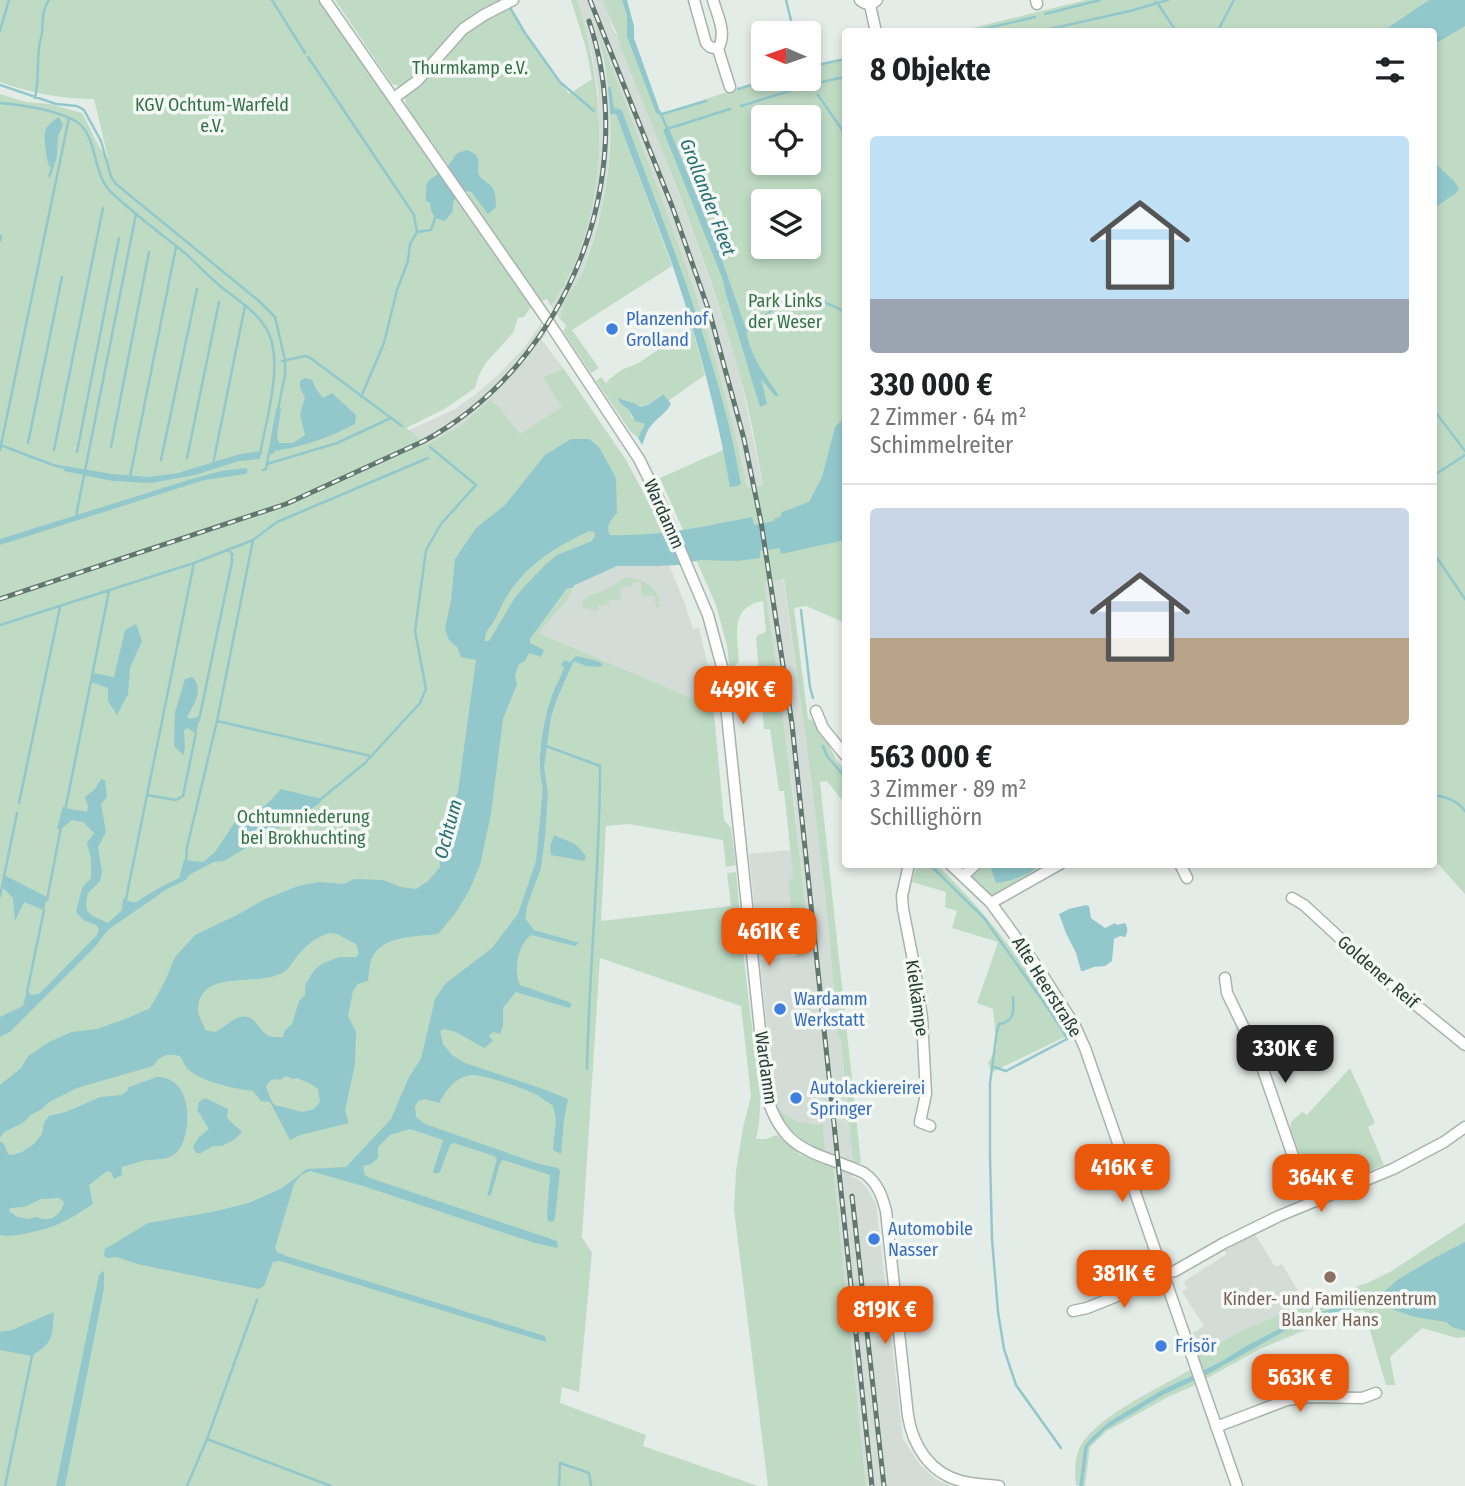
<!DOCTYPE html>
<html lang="de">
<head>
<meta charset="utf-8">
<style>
	body { margin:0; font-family:"Fira Sans Condensed",sans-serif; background:#f6f6f6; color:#202124; height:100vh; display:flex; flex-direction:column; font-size:26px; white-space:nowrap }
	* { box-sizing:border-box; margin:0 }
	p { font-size:23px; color:#757577 }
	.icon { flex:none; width:38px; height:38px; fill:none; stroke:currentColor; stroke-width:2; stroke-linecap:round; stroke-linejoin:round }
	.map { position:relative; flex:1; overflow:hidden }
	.drawer { position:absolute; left:842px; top:28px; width:595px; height:840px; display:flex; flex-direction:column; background:#fff; border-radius:7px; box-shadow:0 4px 10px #0003 }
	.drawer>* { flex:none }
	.needle { width:46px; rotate:272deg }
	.buttons { position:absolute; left:751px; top:21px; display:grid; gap:14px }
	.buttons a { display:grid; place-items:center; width:70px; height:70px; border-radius:7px; background:#fff; box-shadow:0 4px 10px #0003; font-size:35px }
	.price { position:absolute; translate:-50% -60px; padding:0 16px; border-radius:14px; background:#ea580c; color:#fff; font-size:23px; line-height:46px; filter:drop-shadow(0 2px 4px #0008) }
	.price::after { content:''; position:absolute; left:50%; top:42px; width:21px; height:16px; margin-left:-10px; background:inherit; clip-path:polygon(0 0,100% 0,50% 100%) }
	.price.selected { background:#222; color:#fff }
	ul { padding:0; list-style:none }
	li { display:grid; align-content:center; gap:14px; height:371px; padding:0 28px }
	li+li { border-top:2px solid #e0e0e0 }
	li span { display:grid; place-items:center; height:217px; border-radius:7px; color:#555 }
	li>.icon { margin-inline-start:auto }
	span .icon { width:126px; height:126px; fill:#fffc; stroke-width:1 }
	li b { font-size:30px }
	h2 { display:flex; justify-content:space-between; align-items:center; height:84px; padding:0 28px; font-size:30px }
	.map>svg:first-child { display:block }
</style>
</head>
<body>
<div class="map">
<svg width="1465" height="1486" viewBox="0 0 1465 1486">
	<rect width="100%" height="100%" fill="#e4ece8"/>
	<path fill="#d3dcd7" d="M577 0H603L613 29 619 39 621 46 654 129 697 243 729 337 741 378 770 522 753 525 732 420 714 354 658 188 598 32 609 94 610 127 608 169 602 206 592 242 580 277 564 304 560 319 551 306 568 279 580 247 592 205 598 166 599 126 598 92 591 50Z
		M540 325 546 334 542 340 564 369 543 377 563 407 520 434 500 408 490 399 460 426 423 446 0 564 366 449 434 419 455 409 476 394 497 376 524 348Z
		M669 565 685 604 693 629 699 628 709 670 713 704H706L535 632 574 585 617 566Z
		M782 570 812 786 826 903 838 1035 841 1041 853 1163 825 1152 823 1125 805 1124 791 1120 781 1112 776 1105 773 1088 760 960 809 955 795 805 764 582Z
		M791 850 793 874 788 884 794 939 758 942 749 854Z
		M833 1167 852 1174V1177L859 1180 867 1188 876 1204 903 1439 921 1466 937 1480 952 1486H866Z
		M1255 1234 1275 1267 1282 1264 1306 1304 1243 1330 1201 1353 1193 1333 1204 1326 1182 1292 1187 1288 1183 1282 1227 1254 1224 1250Z"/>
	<path fill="#bfdbc4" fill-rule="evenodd" d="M0 0H318L439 173 428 181 426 201 430 203 431 210 453 211 452 203 455 198 531 307 524 317 518 318 513 333 485 364 479 375 475 388 446 408 406 428 427 444 460 426 490 399 500 408 520 434 562 407 543 377 564 369 626 460 657 518 678 565 617 566 574 585 567 600 541 630 540 634 706 704H713L724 820 731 828 736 865 726 867 723 840 628 824 606 826 601 921 731 906 727 873 736 872C740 918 744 965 750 1011 755 1052 766 1097 756 1139H766L777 1135 800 1155 833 1167 866 1486H768L734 1209 736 1171 743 1128 751 1096 741 1006 600 958 582 1237 592 1253 579 1392 562 1387 560 1403 646 1435 643 1446 758 1486H0V94L26 102 50 104 82 113C91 127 96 147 108 158L94 99C63 99 30 93 0 82Z
		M335 0H507L525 34 569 94 592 79 586 48 571 0H577C606 90 610 191 568 278 563 288 557 297 551 306L547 299 543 301 537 296 467 197 469 196 467 191 495 205 496 203C495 199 495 195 494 191 488 176 474 183 479 160L457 153 448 165 406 107 404 87 392 84Z
		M603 0H622L627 16V37L656 112 658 115 766 79H808L809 66 845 58V623L806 606 794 608 808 719 819 722 836 760 845 769V804L827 781 820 782 861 1163H853L841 1041 838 1035 826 903 812 786 784 579 764 582C782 706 799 830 809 955L796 957 788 884 793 874 784 791H779L770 729H764L756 638 758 635 766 632 763 601C730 607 737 634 739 661L730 673 727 645 716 605 660 478 723 450 733 447C724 402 709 357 695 313 672 244 647 177 622 110L614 109 611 87H608L604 60 596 26 658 188 692 284 714 354 732 420 747 488 763 485C756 448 750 411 740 375 709 264 664 154 620 46 618 31 607 16 603 0ZM763 117H808V163H763ZM763 201H808V247H763Z
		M1086 0H1465V894L1433 858V32H956Z
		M610 114H616L672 266 572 330 599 368 591 373 563 331 567 326 560 319C562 314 562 308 564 303 568 293 576 285 581 275 601 225 613 168 610 114Z
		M692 327 705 375 668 401 662 394 648 405 640 407 624 399 620 403 629 410 632 418 646 424 638 438 631 432 596 381 601 377 607 384V381L623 369 637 364Z
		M627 577C638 578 653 584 658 595 659 599 659 603 660 607H656L655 596 642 597 641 582 632 583V586L620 587 621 599 609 600V604L598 606V610L583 608 582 602 588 596 603 591Z
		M917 865H937C988 913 1033 975 1069 1035L992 1072 988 1063 997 1048 993 1009 977 1003 998 942 952 928 957 911 945 907 946 892 912 882Z
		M980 865H992L991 869 1004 882C1019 877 1037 865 1051 865L990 897 969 877Z
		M1350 1068 1375 1123 1368 1127 1384 1165 1323 1189 1313 1186 1290 1131 1291 1122 1302 1112 1307 1115Z
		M776 1105C788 1122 803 1124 823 1125L825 1152C804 1143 783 1128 776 1105Z
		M1465 1223V1337L1457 1338 1422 1328 1390 1357 1395 1385H1386L1364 1310 1344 1314 1260 1349 1191 1387 1168 1397 1107 1431 1090 1447 1085 1486H1083L1088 1447 1106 1429 1165 1394 1208 1373 1283 1332 1307 1321 1362 1305 1361 1300 1298 1319 1246 1346 1222 1361 1188 1377 1109 1422 1084 1447 1079 1485H1076C1075 1473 1074 1458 1080 1447 1094 1418 1159 1388 1188 1371L1201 1366 1198 1355 1243 1330 1306 1304 1367 1283 1390 1272Z"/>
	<path fill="#92c8cc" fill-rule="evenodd" d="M622 0H627L634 26V38L661 114 659 115 656 113 627 37V16Z
		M1429 0H1465V26L1433 45V32L1383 31Z
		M608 87H611L614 108 622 110 623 113C661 216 703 320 729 426 734 445 737 465 741 484L738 486 730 487C717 411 697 337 672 264 654 214 634 164 616 114H610Z
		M59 117 63 125 58 136 57 157 50 178 48 176 51 168C47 163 47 158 46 152 44 134 41 128 59 117Z
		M668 126 717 246 745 326C750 356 763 372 779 396H775L761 379 767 404 760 407 726 294 723 280 663 130Z
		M467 150 475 154 479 160C475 183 486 176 494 190 496 195 496 204 496 207L488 214 472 193 467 191C456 198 452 197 453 211L445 221 435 218 431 210 430 203 426 201V187L428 181 447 167 457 153Z
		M1437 165 1454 181 1459 189 1456 193 1433 209V168Z
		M305 378 312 380 316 389 323 398 332 393 356 415 355 424C328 438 305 446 275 451L272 455 268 453 276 409 281 408 277 436 279 443H293L305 435 300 414 305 397 300 388V381Z
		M663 394 671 404C664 416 657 417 650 427 646 432 645 439 642 445L638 438 645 424 635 421 629 410 620 403 618 398 634 403 640 407 648 405Z
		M845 417V540L781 554 780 548 760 551V558L737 561 700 560 678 565 658 566H617L575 585 572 588H567L530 639V643L544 650 541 657 529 653 525 661 519 664 515 675 517 684 503 719 491 814 480 865 468 893 454 915 438 934C416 937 382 935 372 958 369 965 369 974 368 981L358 984 353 991 348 1016 356 1032 355 1064 345 1111 349 1123 300 1135 290 1140 270 1102 261 1101 253 1091C236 1089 202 1082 189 1070 185 1067 183 1061 180 1056 166 1053 161 1055 153 1066L77 1088 49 1102 42 1109 31 1115 23 1123 4 1132 0 1138V1085L21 1068 28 1056 51 1041 72 1032 97 1029 128 1018 150 1008 166 979 175 957 195 935 239 914 263 900 298 886 319 882 344 884 354 879 383 880 401 887 416 889 429 880 440 867 438 838 458 792 476 660 461 657 457 647 449 640 445 629 451 600 455 559 476 528 505 505 545 455 571 439H589L599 447 616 478 617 513C611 521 605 525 610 535 658 537 706 526 752 517L754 525 774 521V519L780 517 782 512 809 502 822 477 835 427ZM589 531 594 532 595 536 592 541 557 555 546 564 523 588 514 599 489 641H485C484 632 490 628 494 621 498 615 500 608 504 601 525 565 552 549 589 531ZM330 933 337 934 356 944 359 953 356 957H339L322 964 314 970 305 986V995L299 1001 292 1024 285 1030 283 1037C278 1037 271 1038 267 1035 257 1028 255 1014 240 1017 230 1020 224 1028 215 1032L205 1030C204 1023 198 1018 198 1010 199 966 261 989 285 971 289 968 292 963 295 959 305 946 315 937 330 933ZM286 1076 293 1079 297 1078 311 1084 318 1089 320 1102 314 1109 302 1112 275 1105 272 1102 266 1087C269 1080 273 1078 280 1080Z
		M262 451 260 459 239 461 195 475 151 483 113 481 64 471 65 466 112 474 149 477 178 473 240 454Z
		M246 468 248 471 246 474 204 480 0 545V539L195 478 221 471Z
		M136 624 142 641 130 668 128 694 117 715 108 701V688L91 682 93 673 114 677 125 630Z
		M576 656 597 661 603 664 600 667 586 666 574 661 558 696 551 717 544 767 548 794 545 837 541 868 528 903 525 918 534 930 579 943 575 946 531 935C518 944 513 971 520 985L569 1002 572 1005 569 1008 516 992 503 1008V1026L500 1034 493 1032 489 1036 493 1041 484 1048 456 1032 444 1029 440 1031 443 1044 452 1055 465 1063 540 1088 568 1099 564 1120 561 1154 553 1150 556 1120 553 1106C547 1102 541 1097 535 1094 523 1088 483 1074 471 1075 455 1077 446 1091 439 1103L425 1099 418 1101 415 1107 416 1117 425 1124 539 1164 558 1168 560 1171 555 1218 553 1222 548 1221 547 1214 550 1175 503 1160 500 1163 491 1195 487 1196 497 1159 494 1156 454 1143 450 1145 440 1172 436 1174 433 1172 443 1140 410 1129 390 1135 378 1147V1158L371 1164 363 1166 365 1175 370 1178 557 1241 558 1246 557 1248 535 1243 363 1186 310 1171 301 1175 294 1184 275 1248 277 1252 286 1256 545 1336 546 1342 280 1261 273 1262 264 1286 259 1289 137 1264 117 1257 106 1258 104 1255 105 1249 148 1223 212 1212 249 1203 282 1188 307 1169 346 1167 391 1119 409 1077 421 1059 435 999 445 984 492 948 518 914 536 861 543 788C535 764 544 716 553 693 556 684 562 676 564 667L561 665 564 660 570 662Z
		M192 677C205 689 194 704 187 717L190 719 200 716 196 734 188 728 184 730 185 749 183 755 174 746 175 712 185 679Z
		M101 779 105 780 107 797 101 804 106 832 98 847 102 872 100 881 88 893 86 903 87 910 91 915 108 923 122 910 123 898 131 902H136L157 889 179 878 184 860 203 862 215 852 239 816 265 806 281 789 322 799 319 804 224 861 214 862 189 875 186 880 167 889 108 930 95 947 10 1032 0 1037V1017L23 1006 27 990 31 995 39 994 97 935 99 929 96 925 83 920 76 912 82 888 91 878V859L87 843 94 833 83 822 72 820 61 829H57L63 806 65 808 87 812 88 806 85 797 95 789Z
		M554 835 575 844 586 856 584 861 551 855 550 846Z
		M992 865V864L1041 865C1029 874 1011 882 996 883L991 869Z
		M4 875 47 897 44 910 24 902 15 921 13 898 2 887Z
		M1086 905 1089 906 1091 918 1105 928 1115 923 1117 925 1125 923C1128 928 1128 931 1125 937L1120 936 1114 939 1112 961 1105 966 1094 967 1083 971H1081L1076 953 1066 933 1059 914 1069 909Z
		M157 1077C162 1077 167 1078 172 1081 192 1093 191 1134 178 1151 171 1160 158 1159 148 1160 139 1161 130 1165 122 1167V1175L114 1179 111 1172 107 1171 89 1185 93 1204C69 1220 57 1227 28 1233 18 1235 10 1237 0 1235V1141L4 1144 8 1154 12 1155 22 1152 34 1144 42 1134 44 1123 49 1116 66 1112 100 1097 122 1095 127 1091 129 1087ZM59 1198 64 1202C61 1216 50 1223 37 1217L28 1219 17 1217 9 1211 10 1208 24 1207 41 1199Z
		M205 1098 228 1109 227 1118 242 1132 234 1140 222 1146H213L201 1153H196L193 1147 198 1138 209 1129 197 1110 199 1102Z
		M1465 1242V1331L1452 1327 1446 1322 1415 1317 1394 1310 1386 1299 1329 1314 1307 1321 1283 1332 1208 1374 1165 1394 1106 1429 1088 1447 1083 1486H1079L1084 1447 1090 1439 1109 1422 1162 1390 1222 1361 1246 1346 1298 1319 1383 1293 1397 1280 1436 1257Z
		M103 1271 104 1272V1288L65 1486H56L99 1275Z
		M54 1312C52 1338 54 1341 32 1356L0 1350V1332L12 1330Z"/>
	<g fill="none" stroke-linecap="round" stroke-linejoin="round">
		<path stroke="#92c8cc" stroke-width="2.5" d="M272 0 305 53
			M786 0 794 33
			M1155 2 1158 4 1174 28
			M509 6 525 33 560 82 594 111
			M1045 14 1100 0
			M1045 30 1130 11 1168 0
			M0 31 9 0
			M970 32 1035 17
			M1217 32 1234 0
			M308 57 414 215 417 232
			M808 67 845 59
			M0 85 56 104 77 106 84 110 101 141 111 177 116 184 259 301 275 317 285 360V375L278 409
			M738 89 771 79
			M818 95 845 134
			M35 98C39 81 37 65 39 48 39 42 42 37 42 32 43 21 42 9 49 0
			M0 103C23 105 57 110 77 122 98 136 92 174 111 192 134 214 160 233 185 253 197 264 208 276 220 286 237 300 260 313 269 334 283 365 266 421 260 454
			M741 106 812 84 845 77
			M660 112 667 128
			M662 114 706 101
			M667 129 730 109
			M0 241 1 236
			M743 333C756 325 766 314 778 306 798 292 826 301 845 312
			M282 361 305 356 309 357 402 426
			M361 397 384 343 397 290 408 261 410 244 417 232 431 230 435 218
			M1433 409 1465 451
			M28 443 62 277
			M0 445 53 465 66 468
			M111 447 149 252
			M0 450 69 118
			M54 450 103 208
			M77 452 119 238
			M187 458 219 302
			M161 460 197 289
			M213 464 245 306
			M267 464 269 453
			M263 470 266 469 267 464 337 443 391 418
			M1433 476 1465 455
			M130 477 176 247
			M76 516 136 214
			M1433 552 1465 599
			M801 610 810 687 813 698
			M0 625 194 563 253 540 277 522 428 458
			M199 720 232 562V554L228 549
			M217 721 371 756
			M546 746 600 766C600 867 589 968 587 1069
			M823 746 827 756 845 777
			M147 795 176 800 183 796 196 733
			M1433 795C1446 797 1457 800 1465 811
			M321 799 365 763 420 703 426 689 415 631 426 550 441 524 476 485 430 447
			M19 803 60 607
			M65 811 109 591
			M186 862 187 847 217 721 253 540
			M929 864 984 918 1043 1001 1062 1029 1067 1039 1006 1071 994 1067
			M0 896 17 813
			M126 899 194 563
			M47 900 61 827
			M27 992 44 910
			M1013 997C1014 1010 1015 1022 999 1024L997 1031 990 1083V1156L992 1239 998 1312 1004 1349 1016 1385 1061 1448
			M207 1439 331 1486
			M5 1486 32 1356
			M187 1486 207 1439 257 1300
			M559 1486 560 1463 589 1473 591 1486"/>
		<g stroke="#a7b4ae" stroke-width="13">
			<path id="minor" d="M325 0 544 315 639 459 656 493 708 615 722 667 767 1097C785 1155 816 1151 864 1173 877 1182 882 1195 886 1211L908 1416C913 1446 930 1473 961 1481 973 1484 987 1485 999 1486
				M694 0 706 43 710 47 718 49C727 33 718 17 713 0
				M860 0C866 5 871 6 877 0
				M1036 0 1037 4
				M870 5 876 32
				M718 49 730 87
				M394 98 417 81 463 29 484 15 513 0
				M816 711 823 728 845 755
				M909 864 902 896 903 909 915 970 922 1018 926 1094 920 1122 930 1126
				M950 864 991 903 1038 968 1075 1026 1085 1048 1237 1486
				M1180 864 1187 878
				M963 876 976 864
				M1292 898 1304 905 1382 977 1465 1045
				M991 903 1060 864
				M1225 978 1227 993 1260 1061 1293 1156 1312 1202
				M1073 1311 1087 1308 1117 1296 1120 1288 1154 1276 1175 1271 1224 1243 1279 1216 1393 1169 1444 1142 1465 1127
				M1216 1427 1287 1400 1309 1397 1362 1398 1376 1393"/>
		</g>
		<use href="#minor" stroke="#fff" stroke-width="10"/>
		<g stroke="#60786f" stroke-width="5">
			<path id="rail" d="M590 0 672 206 710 314 744 439 761 522 792 724 872 1486
				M0 599 286 504 424 441C568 363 641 176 589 21
				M852 1196 884 1486"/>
		</g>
		<use href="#rail" stroke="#f5f9f6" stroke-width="2.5" stroke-dasharray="8" stroke-linecap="butt"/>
	</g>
	<g fill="#3f7fe0" stroke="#f5f9f6" stroke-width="2.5">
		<circle cx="612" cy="329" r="7"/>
		<circle cx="780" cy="1009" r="7"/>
		<circle cx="796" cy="1098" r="7"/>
		<circle cx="874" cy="1239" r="7"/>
		<circle cx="1161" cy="1346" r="7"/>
	</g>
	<circle fill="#8d6e63" stroke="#f5f9f6" stroke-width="2.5" cx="1330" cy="1277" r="7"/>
	<g text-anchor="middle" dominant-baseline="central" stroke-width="7" stroke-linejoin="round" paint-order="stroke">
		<g font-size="18" fill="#337045" stroke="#f5f9f6">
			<text x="470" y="68">Thurmkamp e.V.</text>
			<text x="212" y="105">KGV Ochtum-Warfeld<tspan x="212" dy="21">e.V.</tspan></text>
			<text x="785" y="301">Park Links<tspan x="785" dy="21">der Weser</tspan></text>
			<text x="303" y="817">Ochtumniederung<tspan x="303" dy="21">bei Brokhuchting</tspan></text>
		</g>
		<g font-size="18" fill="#366cbe" stroke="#f5f9f6" text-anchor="start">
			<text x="626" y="319">Planzenhof<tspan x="626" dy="21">Grolland</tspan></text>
			<text x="794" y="999">Wardamm<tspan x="794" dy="21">Werkstatt</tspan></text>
			<text x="810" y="1088">Autolackiereirei<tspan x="810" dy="21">Springer</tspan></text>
			<text x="888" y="1229">Automobile<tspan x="888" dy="21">Nasser</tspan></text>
			<text x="1175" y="1346">Frisör</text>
		</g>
		<g font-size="18" fill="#253c34" stroke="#f5f9f6">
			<text transform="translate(664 514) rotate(66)">Wardamm</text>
			<text transform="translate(1378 972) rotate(41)">Goldener Reif</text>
			<text transform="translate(1047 987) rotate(58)">Alte Heerstraße</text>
			<text transform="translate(917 998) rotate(82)">Kielkämpe</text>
			<text transform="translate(766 1068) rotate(82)">Wardamm</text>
		</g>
		<g font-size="18" fill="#785e54" stroke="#f5f9f6">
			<text x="1330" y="1299">Kinder- und Familienzentrum<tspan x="1330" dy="21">Blanker Hans</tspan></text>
		</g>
		<g font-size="19" font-style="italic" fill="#256d73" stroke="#f5f9f6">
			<text transform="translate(708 197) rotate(69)">Grollander Fleet</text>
			<text transform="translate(448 829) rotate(-75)">Ochtum</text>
		</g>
	</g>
</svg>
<div class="buttons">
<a><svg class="needle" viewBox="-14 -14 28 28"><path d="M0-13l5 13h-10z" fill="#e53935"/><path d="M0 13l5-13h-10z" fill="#757577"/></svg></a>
<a><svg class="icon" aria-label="locate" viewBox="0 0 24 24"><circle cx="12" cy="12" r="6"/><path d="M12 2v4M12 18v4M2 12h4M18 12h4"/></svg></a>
<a><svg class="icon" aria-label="layers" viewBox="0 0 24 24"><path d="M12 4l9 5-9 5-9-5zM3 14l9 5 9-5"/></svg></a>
</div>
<b class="price" style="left:743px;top:726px">449K €</b>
<b class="price" style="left:769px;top:968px">461K €</b>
<b class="price selected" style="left:1285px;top:1085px">330K €</b>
<b class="price" style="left:1122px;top:1204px">416K €</b>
<b class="price" style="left:1321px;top:1214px">364K €</b>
<b class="price" style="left:1124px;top:1310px">381K €</b>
<b class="price" style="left:885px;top:1346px">819K €</b>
<b class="price" style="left:1300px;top:1414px">563K €</b>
<section class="drawer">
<h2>8 Objekte<svg class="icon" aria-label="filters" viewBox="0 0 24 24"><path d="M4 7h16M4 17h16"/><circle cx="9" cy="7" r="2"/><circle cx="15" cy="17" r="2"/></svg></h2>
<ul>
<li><span style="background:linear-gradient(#bfe0f5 75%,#9aa5b1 0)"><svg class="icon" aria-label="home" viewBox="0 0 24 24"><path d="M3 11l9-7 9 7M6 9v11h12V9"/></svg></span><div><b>330 000 €</b><p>2 Zimmer · 64 m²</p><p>Schimmelreiter</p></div></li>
<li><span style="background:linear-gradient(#c9d6e8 60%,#b9a48a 0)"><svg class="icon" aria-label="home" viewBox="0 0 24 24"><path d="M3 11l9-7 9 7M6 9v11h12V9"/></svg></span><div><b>563 000 €</b><p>3 Zimmer · 89 m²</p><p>Schillighörn</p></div></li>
</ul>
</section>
</div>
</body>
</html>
